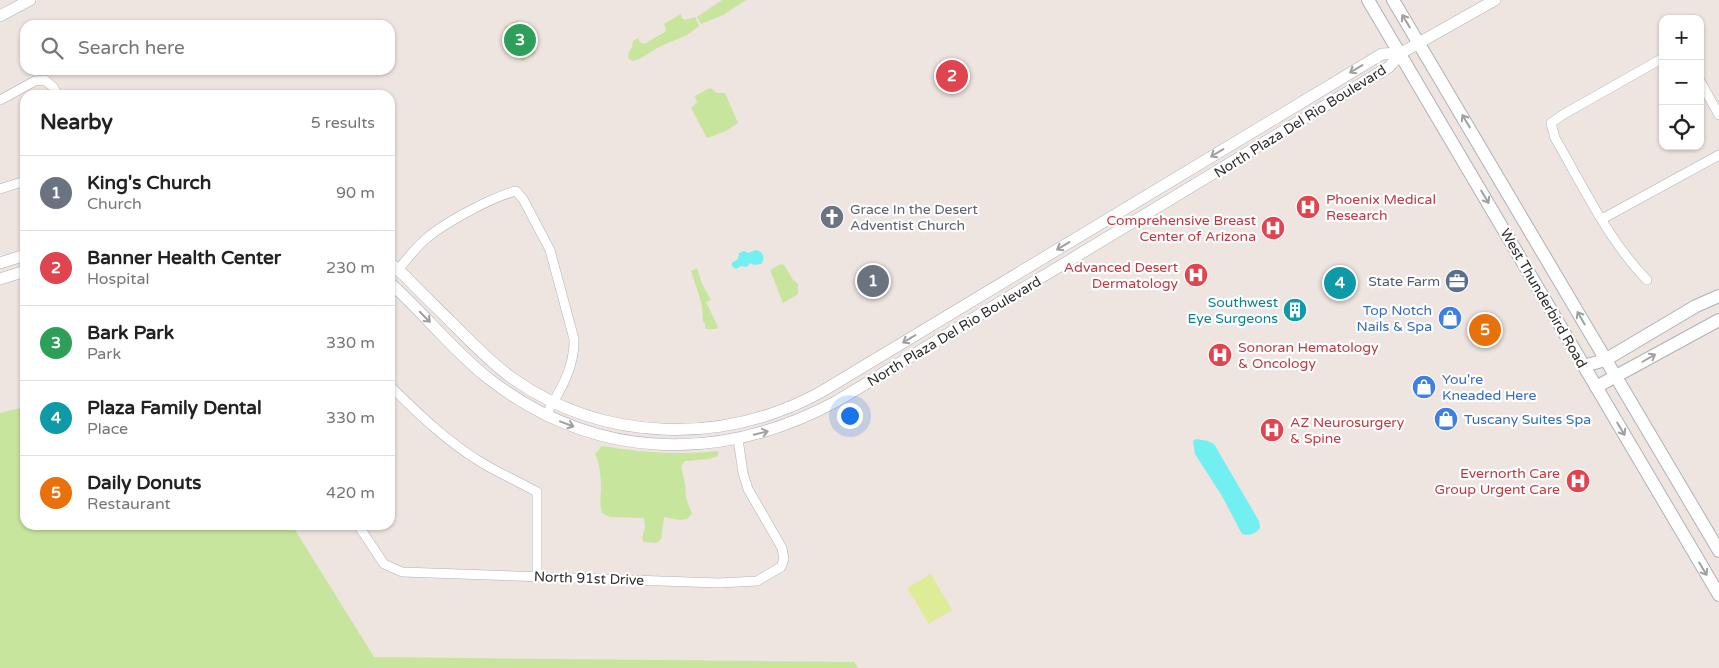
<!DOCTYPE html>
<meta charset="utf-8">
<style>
body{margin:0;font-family:"Varela Round",sans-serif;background:#f2f2f2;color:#222}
.controls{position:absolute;right:15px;top:15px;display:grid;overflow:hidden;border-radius:10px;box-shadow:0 1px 4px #0004}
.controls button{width:45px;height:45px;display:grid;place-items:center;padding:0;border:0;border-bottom:1px solid #e0e0e0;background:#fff;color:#222;font:25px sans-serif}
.you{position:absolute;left:849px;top:415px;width:18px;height:18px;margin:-12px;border:4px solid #fff;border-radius:50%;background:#1a73e8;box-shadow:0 0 0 8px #1a73e833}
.badge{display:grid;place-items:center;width:32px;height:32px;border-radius:50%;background:#3e92fd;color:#fff;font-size:16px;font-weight:700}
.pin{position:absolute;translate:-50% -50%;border:2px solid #fff;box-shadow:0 1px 5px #0006}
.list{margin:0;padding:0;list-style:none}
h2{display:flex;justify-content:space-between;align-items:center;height:65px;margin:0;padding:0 20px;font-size:21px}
h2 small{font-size:16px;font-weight:400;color:#767676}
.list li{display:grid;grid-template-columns:32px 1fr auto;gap:15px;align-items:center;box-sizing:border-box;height:75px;padding:0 20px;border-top:1px solid #e0e0e0}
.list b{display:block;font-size:19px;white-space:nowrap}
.list p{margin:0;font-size:16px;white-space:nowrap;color:#767676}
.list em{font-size:16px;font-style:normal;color:#767676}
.icon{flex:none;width:28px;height:28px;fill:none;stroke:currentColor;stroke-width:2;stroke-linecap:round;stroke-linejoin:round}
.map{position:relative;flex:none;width:1719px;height:668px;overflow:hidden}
.search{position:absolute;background:#fff;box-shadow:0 1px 4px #0004;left:20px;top:20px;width:375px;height:55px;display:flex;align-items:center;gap:12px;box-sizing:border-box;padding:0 18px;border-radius:15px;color:#767676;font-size:19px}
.panel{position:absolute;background:#fff;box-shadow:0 1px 4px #0004;left:20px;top:90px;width:375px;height:440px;border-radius:15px}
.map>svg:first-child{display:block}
.green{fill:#c7e59c}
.pitch{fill:#deec97}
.water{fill:#72eff1}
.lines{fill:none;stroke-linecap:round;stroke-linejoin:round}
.minor-casing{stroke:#adb2b9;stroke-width:10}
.tertiary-casing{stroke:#adb2b9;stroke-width:12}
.secondary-casing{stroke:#adb2b9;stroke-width:14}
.minor{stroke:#fff;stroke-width:9}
.tertiary{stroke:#fff;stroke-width:11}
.secondary{stroke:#fff;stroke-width:12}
.oneway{stroke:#a0a0a0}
.labels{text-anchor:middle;stroke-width:4.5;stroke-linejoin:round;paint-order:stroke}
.street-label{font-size:14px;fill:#2d2d2d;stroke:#fff}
.health-label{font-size:14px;fill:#be3a42;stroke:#fff;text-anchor:start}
.worship-label{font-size:14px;fill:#5b616d;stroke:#fff;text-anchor:start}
.service-label{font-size:14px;fill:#4e5e75;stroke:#fff;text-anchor:end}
.culture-label{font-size:14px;fill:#0d838f;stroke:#fff;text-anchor:end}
.shop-label{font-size:14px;fill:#366cbe;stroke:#fff;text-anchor:start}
</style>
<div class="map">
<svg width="1719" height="668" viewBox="0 0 1719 668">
<rect width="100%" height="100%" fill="#eee4e0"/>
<g class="green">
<polygon points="722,0 746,0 723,15 701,24 697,17"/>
<polygon points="681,14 682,18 685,20 695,17 699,26 687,35 659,47 641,58 633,61 629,59 628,54 632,47 633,41 638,38 640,42 644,44 665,32 666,27 664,24"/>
<polygon points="518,20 536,53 522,61 504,27"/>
<polygon points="710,88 717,93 725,93 738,123 726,131 707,138 691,108 697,102 695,96"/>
<polygon points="781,264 784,265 793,280 798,284 798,294 783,303 770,270"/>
<polygon points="697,268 702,284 711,300 706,302 718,327 715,329 705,329 705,323 703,322 702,305 691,271"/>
<polygon points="25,407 25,525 292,525 374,657 854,662 858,668 0,668 0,413"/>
<path d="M 602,446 C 644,453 676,455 718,451 L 718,456 L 709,459 L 685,461 L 681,466 L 685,484 L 686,498 L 692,514 L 687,519 L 680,520 L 664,517 L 661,539 L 657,543 L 644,542 L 642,540 L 645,526 L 644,518 L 610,517 L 602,513 C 599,503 601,497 601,487 C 601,477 600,464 595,454 Z"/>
</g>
<polygon class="pitch" points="931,574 952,610 929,624 907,588"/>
<g class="water">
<path d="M 756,250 C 763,252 766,257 761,264 L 754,265 L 750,263 L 747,267 L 741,266 L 736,269 L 732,266 L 732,263 L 738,259 L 739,253 L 744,251 L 748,253 Z"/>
<path d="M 1196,439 L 1208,441 L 1214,444 L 1259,521 L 1260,528 C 1255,534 1250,536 1242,534 L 1222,496 L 1195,454 L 1193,441 Z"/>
</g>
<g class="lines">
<g class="minor-casing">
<g id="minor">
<polyline points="1700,81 1719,115"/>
<polyline points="0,100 35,81 45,80 53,87 58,95"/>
<polyline points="0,189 25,181"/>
<polyline points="1602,219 1719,155"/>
<path d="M 398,270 C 407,259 416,247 427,238 C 444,223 494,196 516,191 L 523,199 L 550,250 L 574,339 C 575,367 560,391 546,415"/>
<path d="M 1647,280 C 1608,240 1583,186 1555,138 L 1551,123 L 1564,114 L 1663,58"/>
<path d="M 390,386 C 418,413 445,440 479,461 C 498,473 518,481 537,492 L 537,576"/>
<polyline points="358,525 384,564 402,572 719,583 757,581 781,567 784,559 782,548 748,489 743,473 738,439"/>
</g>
</g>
<g class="tertiary-casing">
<g id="tertiary">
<polyline points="0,16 30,0"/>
<polyline points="0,263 25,255"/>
<path d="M 390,263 L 405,276 C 420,292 436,307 451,322 C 470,341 490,362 512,378 C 604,443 724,445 821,392 L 1382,54 L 1401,53"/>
<polyline points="0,279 25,271"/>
<path d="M 390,283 C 424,313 452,350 488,378 C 594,461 720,464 837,401 L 1389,67 L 1401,53 L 1495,0"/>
</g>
</g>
<g class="secondary-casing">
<g id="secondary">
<polyline points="1368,0 1719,595"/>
<polyline points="1393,0 1719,551"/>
<polyline points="1584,366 1605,360 1696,306 1719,296"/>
<polyline points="1596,387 1719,320"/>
</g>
</g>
<use href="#minor" class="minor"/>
<use href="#tertiary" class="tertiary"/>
<use href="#secondary" class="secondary"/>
</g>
<defs><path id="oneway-shaft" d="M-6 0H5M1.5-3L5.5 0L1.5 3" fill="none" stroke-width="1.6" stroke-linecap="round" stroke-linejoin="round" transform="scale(1.25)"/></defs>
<g class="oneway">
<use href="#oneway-shaft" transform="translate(1406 21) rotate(-121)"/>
<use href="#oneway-shaft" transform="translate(1356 69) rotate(149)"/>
<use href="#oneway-shaft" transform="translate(1466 121) rotate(-121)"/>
<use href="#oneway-shaft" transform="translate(1217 153) rotate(149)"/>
<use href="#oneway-shaft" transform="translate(1485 197) rotate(59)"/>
<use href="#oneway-shaft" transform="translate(1063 246) rotate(149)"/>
<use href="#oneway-shaft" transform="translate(425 317) rotate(45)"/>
<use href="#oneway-shaft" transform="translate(1581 318) rotate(-120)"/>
<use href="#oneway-shaft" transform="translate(909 339) rotate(149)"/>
<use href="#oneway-shaft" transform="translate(1649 358) rotate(-30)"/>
<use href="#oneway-shaft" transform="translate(567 424) rotate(21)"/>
<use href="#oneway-shaft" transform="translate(1621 429) rotate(59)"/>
<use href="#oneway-shaft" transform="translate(761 433) rotate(-14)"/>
<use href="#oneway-shaft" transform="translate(1703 569) rotate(59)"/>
</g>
<defs>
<g id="hospital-disc" transform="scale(1.25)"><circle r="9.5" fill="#e0444e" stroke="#fff"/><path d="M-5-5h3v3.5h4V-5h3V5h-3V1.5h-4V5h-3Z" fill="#fff"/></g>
<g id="church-disc" transform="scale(1.25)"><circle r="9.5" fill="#6b7280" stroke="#fff"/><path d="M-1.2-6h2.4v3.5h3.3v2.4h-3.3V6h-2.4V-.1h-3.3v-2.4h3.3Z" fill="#fff"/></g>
<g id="office-disc" transform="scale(1.25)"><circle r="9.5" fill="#5c6f8a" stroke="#fff"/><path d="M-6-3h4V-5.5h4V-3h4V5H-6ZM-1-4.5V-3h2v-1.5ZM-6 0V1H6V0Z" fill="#fff"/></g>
<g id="building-disc" transform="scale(1.25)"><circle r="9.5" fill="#0f9aa8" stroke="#fff"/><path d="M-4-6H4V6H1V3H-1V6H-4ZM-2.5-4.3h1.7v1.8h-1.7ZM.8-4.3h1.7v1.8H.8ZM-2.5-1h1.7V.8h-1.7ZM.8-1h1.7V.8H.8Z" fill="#fff"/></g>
<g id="shop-disc" transform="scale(1.25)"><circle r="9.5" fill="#3f7fe0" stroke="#fff"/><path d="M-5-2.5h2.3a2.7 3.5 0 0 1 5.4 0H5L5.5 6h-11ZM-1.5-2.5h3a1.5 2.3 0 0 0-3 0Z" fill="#fff"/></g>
</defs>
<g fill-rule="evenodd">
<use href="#hospital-disc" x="1308" y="207"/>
<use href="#church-disc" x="832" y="217"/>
<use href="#hospital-disc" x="1273" y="228"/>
<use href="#hospital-disc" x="1196" y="275"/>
<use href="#office-disc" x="1457" y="281"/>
<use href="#building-disc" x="1295" y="310"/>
<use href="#shop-disc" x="1450" y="318"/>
<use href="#hospital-disc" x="1220" y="355"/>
<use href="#shop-disc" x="1424" y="387"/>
<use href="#shop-disc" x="1446" y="419"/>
<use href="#hospital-disc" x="1272" y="430"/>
<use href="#hospital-disc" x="1578" y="481"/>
</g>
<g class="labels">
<g class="street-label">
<text transform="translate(1300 121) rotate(-32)" y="5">North Plaza Del Rio Boulevard</text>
<text transform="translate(1544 298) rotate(60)" y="5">West Thunderbird Road</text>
<text transform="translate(954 331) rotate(-31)" y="5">North Plaza Del Rio Boulevard</text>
<text transform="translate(589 578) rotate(2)" y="5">North 91st Drive</text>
</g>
<g class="health-label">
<text x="1326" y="204">Phoenix Medical<tspan x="1326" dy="16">Research</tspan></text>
<text x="1256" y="225" text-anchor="end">Comprehensive Breast<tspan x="1256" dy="16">Center of Arizona</tspan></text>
<text x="1178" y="272" text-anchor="end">Advanced Desert<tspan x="1178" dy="16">Dermatology</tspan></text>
<text x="1238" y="352">Sonoran Hematology<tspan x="1238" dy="16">&amp; Oncology</tspan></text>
<text x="1290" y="427">AZ Neurosurgery<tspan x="1290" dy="16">&amp; Spine</tspan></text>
<text x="1560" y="478" text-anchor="end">Evernorth Care<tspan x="1560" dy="16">Group Urgent Care</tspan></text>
</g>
<g class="worship-label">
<text x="850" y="214">Grace In the Desert<tspan x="850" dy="16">Adventist Church</tspan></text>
</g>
<g class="service-label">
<text x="1440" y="286">State Farm</text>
</g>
<g class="culture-label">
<text x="1278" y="307">Southwest<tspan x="1278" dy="16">Eye Surgeons</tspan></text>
</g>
<g class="shop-label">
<text x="1432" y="315" text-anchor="end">Top Notch<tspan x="1432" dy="16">Nails &amp; Spa</tspan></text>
<text x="1442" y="384">You're<tspan x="1442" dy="16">Kneaded Here</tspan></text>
<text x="1464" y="424">Tuscany Suites Spa</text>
</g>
</g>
</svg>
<div class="controls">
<button>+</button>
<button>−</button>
<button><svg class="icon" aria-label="locate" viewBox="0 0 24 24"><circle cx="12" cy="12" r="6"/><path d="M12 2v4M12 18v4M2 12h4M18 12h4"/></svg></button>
</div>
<div class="you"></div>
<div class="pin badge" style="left:873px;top:281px;background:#6b7280">1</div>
<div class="pin badge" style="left:952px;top:76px;background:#e0444e">2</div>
<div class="pin badge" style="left:520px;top:40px;background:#2e9e5b">3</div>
<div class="pin badge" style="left:1340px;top:283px;background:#0f9aa8">4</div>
<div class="pin badge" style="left:1485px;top:330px;background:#e8710a">5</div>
<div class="search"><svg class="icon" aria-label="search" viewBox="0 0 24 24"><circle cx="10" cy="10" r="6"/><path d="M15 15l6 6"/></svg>Search here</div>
<section class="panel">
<h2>Nearby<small>5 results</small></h2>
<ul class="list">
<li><span class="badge" style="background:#6b7280">1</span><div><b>King's Church</b><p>Church</p></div><em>90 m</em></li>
<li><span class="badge" style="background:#e0444e">2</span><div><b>Banner Health Center</b><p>Hospital</p></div><em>230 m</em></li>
<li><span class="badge" style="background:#2e9e5b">3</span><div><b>Bark Park</b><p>Park</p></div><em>330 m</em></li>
<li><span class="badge" style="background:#0f9aa8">4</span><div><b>Plaza Family Dental</b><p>Place</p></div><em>330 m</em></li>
<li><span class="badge" style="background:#e8710a">5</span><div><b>Daily Donuts</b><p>Restaurant</p></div><em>420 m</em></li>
</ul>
</section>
</div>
